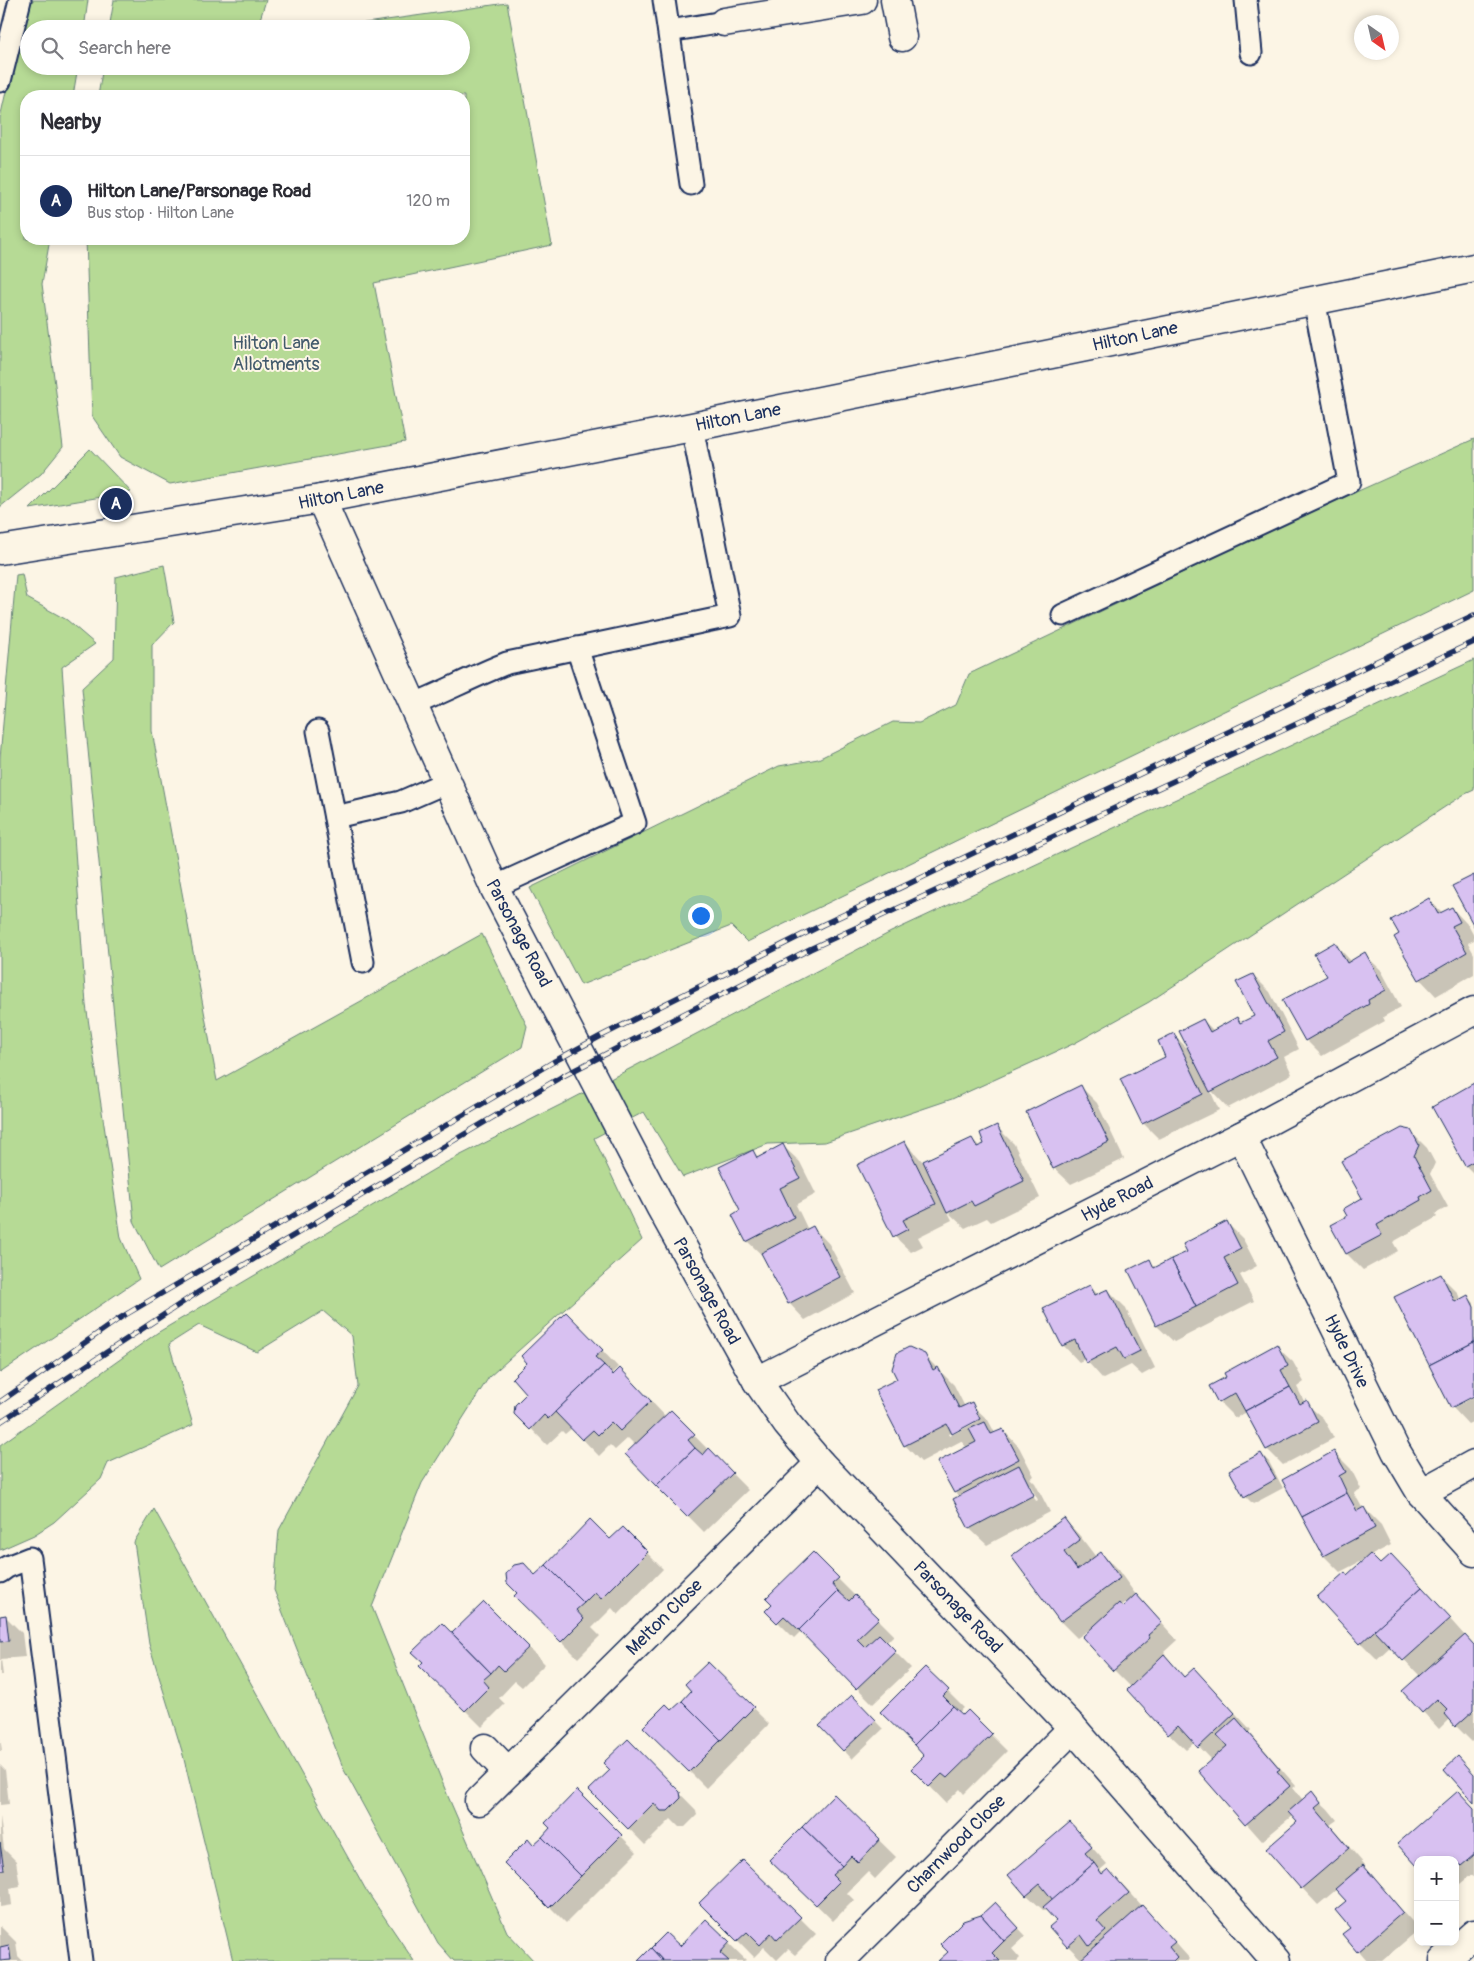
<!DOCTYPE html>
<meta charset="utf-8">
<style>
body{margin:0;font-family:Pangolin,sans-serif;background:#f2f2f3;color:#2b2b33}
.controls{position:absolute;right:15px;bottom:15px;display:grid;overflow:hidden;border-radius:10px;box-shadow:0 2px 8px #0003}
.controls button{width:45px;height:45px;display:grid;place-items:center;padding:0;border:0;border-bottom:1px solid #e1e1e2;background:#fff;color:#2b2b33;font:25px sans-serif}
.compass{position:absolute;left:1354px;top:15px;width:45px;height:45px;border-radius:50%;background:#fff;box-shadow:0 2px 8px #0003;rotate:146deg}
.you{position:absolute;left:700px;top:915px;width:18px;height:18px;margin:-12px;border:4px solid #fff;border-radius:50%;background:#1a73e8;box-shadow:0 0 0 8px #1a73e833}
.badge{display:grid;place-items:center;width:32px;height:32px;border-radius:50%;background:#1b2f5e;color:#fff;font-size:16px;font-weight:700}
.pin{position:absolute;translate:-50% -50%;border:2px solid #fff;box-shadow:0 1px 5px #0006}
.list{margin:0;padding:0;list-style:none}
h2{display:flex;justify-content:space-between;align-items:center;height:65px;margin:0;padding:0 20px;font-size:21px}
h2 small{font-size:16px;font-weight:400;color:#7c7c81}
.list li{display:grid;grid-template-columns:32px 1fr auto;gap:15px;align-items:center;box-sizing:border-box;height:90px;padding:0 20px;border-top:1px solid #e1e1e2}
.list b{display:block;font-size:19px;white-space:nowrap}
.list p{margin:0;font-size:16px;white-space:nowrap;color:#7c7c81}
.list em{font-size:16px;font-style:normal;color:#7c7c81}
.icon{flex:none;width:28px;height:28px;fill:none;stroke:currentColor;stroke-width:2;stroke-linecap:round;stroke-linejoin:round}
.map{position:relative;flex:none;width:1474px;height:1961px;overflow:hidden}
.search{position:absolute;background:#fff;box-shadow:0 2px 8px #0003;left:20px;top:20px;width:450px;height:55px;display:flex;align-items:center;gap:12px;box-sizing:border-box;padding:0 18px;border-radius:28px;color:#7c7c81;font-size:19px}
.panel{position:absolute;background:#fff;box-shadow:0 2px 8px #0003;left:20px;top:90px;width:450px;height:155px;border-radius:20px}
.map>svg:first-child{display:block}
.green{fill:#b6da95;stroke:#68847a}
.shadow{fill:#0003;fill-rule:evenodd}
.building{fill:#d8c1f1;stroke:#1b2f5e}
.lines{fill:none;stroke-linecap:round;stroke-linejoin:round}
.service-casing{stroke:#1b2f5e;stroke-width:25}
.minor-casing{stroke:#1b2f5e;stroke-width:31}
.tertiary-casing{stroke:#1b2f5e;stroke-width:31}
.service{stroke:#fcf5e5;stroke-width:21}
.minor{stroke:#fcf5e5;stroke-width:28}
.tertiary{stroke:#fcf5e5;stroke-width:28}
.rail-casing{stroke:#1b2f5e;stroke-width:5.5}
.rail{stroke:#fcf5e5;stroke-width:4;stroke-dasharray:11;stroke-linecap:butt}
.labels{text-anchor:middle;stroke-width:4;stroke-linejoin:round;paint-order:stroke}
.street-label{font-size:18px;fill:#1b2f5e;stroke:#fcf5e5}
.park-label{font-size:18px;fill:#425a6c;stroke:#fcf5e5}
</style>
<div class="map">
<svg width="1474" height="1961" viewBox="0 0 1474 1961">
<rect width="100%" height="100%" fill="#fcf5e5"/>
<filter id="ink" filterUnits="userSpaceOnUse"><feTurbulence type="fractalNoise" baseFrequency=".02" numOctaves="2"/><feDisplacementMap in="SourceGraphic" scale="10" xChannelSelector="R" yChannelSelector="G"/><feConvolveMatrix kernelMatrix="1 2 1 2 8 2 1 2 1" color-interpolation-filters="sRGB"/></filter>
<g filter="url(#ink)">
<g class="green">
<polygon points="27,0 88,0 84,29 29,29 29,66 78,66 73,96 26,96 26,239 50,239 42,284 63,447 41,474 0,507 0,118"/>
<polygon points="114,0 266,0 257,29 109,29"/>
<polygon points="507,3 552,245 374,283 405,442 170,484 120,457 92,416 86,239 464,239 464,96 98,96 103,66 461,66 461,29 323,29"/>
<polygon points="1474,439 1474,590 747,942 731,926 581,985 530,888 779,766 818,759 893,722 919,723 956,705 969,674 1276,528"/>
<polygon points="90,449 131,492 30,509"/>
<polygon points="164,565 174,622 152,645 152,731 217,1081 482,934 527,1026 522,1047 159,1270 134,1221 82,688 114,658 116,577"/>
<polygon points="22,574 27,598 67,620 95,644 62,667 86,1005 121,1238 139,1279 0,1373 0,758 16,575"/>
<polygon points="1474,660 1474,790 1463,795 1149,1002 1075,1043 952,1099 825,1142 768,1144 683,1177 644,1112 594,1138 642,1240 489,1377 422,1483 372,1607 447,1794 507,1932 534,1961 454,1961 438,1943 344,1770 274,1590 279,1530 358,1386 352,1336 323,1311 257,1352 199,1325 169,1344 193,1425 108,1463 101,1479 54,1522 34,1535 0,1550 0,1445 157,1333 443,1164 572,1099 891,932"/>
<polygon points="154,1509 366,1890 414,1961 233,1961 182,1751 149,1644 134,1542"/>
</g>
<g class="shadow">
<polygon points="1428,899 1443,913 1452,908 1468,925 1474,936 1474,940 1468,943 1474,954 1474,974 1436,996 1420,979"/>
<polygon points="1335,944 1352,962 1364,954 1381,970 1401,1007 1383,1017 1385,1021 1322,1056 1306,1040 1328,976"/>
<polygon points="1253,975 1270,992 1299,1049 1284,1057 1292,1074 1228,1108 1209,1088 1219,1110 1159,1139 1143,1123 1174,1035 1190,1051 1203,1020 1214,1031 1237,1019 1242,1024 1256,1017"/>
<polygon points="1474,1085 1474,1174 1466,1166 1433,1107"/>
<polygon points="1081,1087 1097,1103 1124,1159 1071,1184 1054,1168"/>
<polygon points="997,1127 1014,1144 1040,1198 991,1222 987,1218 965,1228 948,1212 952,1220 918,1237 923,1246 911,1252 894,1236 905,1142 923,1162 972,1139 980,1147 986,1144"/>
<polygon points="1410,1131 1427,1148 1435,1163 1430,1174 1448,1207 1435,1214 1437,1217 1393,1242 1398,1251 1363,1270 1347,1254 1332,1226 1349,1217 1363,1199"/>
<polygon points="783,1146 800,1162 816,1194 796,1205 808,1230 813,1227 829,1244 855,1293 805,1320 789,1303 764,1257 747,1241 742,1211 753,1152 759,1158"/>
<polygon points="1227,1223 1243,1239 1257,1266 1240,1275 1254,1301 1174,1342 1157,1326 1129,1271 1149,1261 1157,1268 1188,1252"/>
<polygon points="1440,1275 1457,1292 1461,1300 1468,1297 1474,1303 1474,1394"/>
<polygon points="1090,1286 1098,1295 1108,1290 1125,1307 1155,1368 1142,1375 1131,1365 1103,1379 1085,1359 1079,1362 1063,1345"/>
<polygon points="583,1330 618,1367 611,1374 614,1377 637,1386 666,1417 671,1412 748,1490 704,1532 627,1454 636,1446 628,1438 615,1450 610,1445 599,1456 572,1428 565,1434 562,1431 547,1445 516,1413"/>
<polygon points="1276,1346 1293,1362 1304,1382 1297,1387 1305,1403 1323,1418 1334,1438 1283,1465 1267,1449 1247,1412 1235,1418 1219,1402"/>
<path d="M 924,1355 L 954,1385 L 965,1407 L 971,1404 L 988,1420 L 995,1433 L 1003,1430 L 1019,1447 L 1034,1476 L 1030,1478 L 1035,1483 L 1050,1512 L 987,1545 L 970,1529 L 955,1499 L 959,1497 L 955,1492 L 967,1448 L 961,1441 L 921,1462 L 905,1445 L 899,1380 ZM 974,1421 L 975,1423 L 950,1436 L 949,1434 ZM 1028,1484 L 1030,1484 L 1038,1500 L 1036,1501 Z"/>
<polygon points="1474,1397 1474,1421 1468,1424 1453,1408"/>
<polygon points="1334,1452 1351,1469 1361,1489 1354,1493 1363,1509 1364,1508 1381,1525 1391,1545 1370,1556 1380,1565 1408,1572 1474,1646 1474,1741 1472,1742 1449,1719 1439,1729 1423,1712 1420,1676 1391,1646 1377,1659 1361,1643 1347,1576 1365,1559 1340,1572 1324,1556 1283,1480"/>
<polygon points="1261,1454 1269,1462 1283,1488 1253,1504 1245,1496 1231,1471"/>
<path d="M 1064,1519 L 1080,1536 L 1096,1557 L 1101,1553 L 1118,1570 L 1136,1595 L 1177,1640 L 1164,1652 L 1166,1655 L 1164,1656 L 1185,1678 L 1210,1686 L 1251,1730 L 1249,1732 L 1296,1786 L 1293,1788 L 1303,1800 L 1311,1793 L 1328,1809 L 1337,1820 L 1330,1825 L 1365,1865 L 1363,1867 L 1418,1928 L 1418,1930 L 1382,1961 L 1367,1961 L 1344,1935 L 1351,1928 L 1348,1901 L 1337,1889 L 1318,1905 L 1302,1888 L 1299,1822 L 1293,1815 L 1262,1841 L 1200,1771 L 1212,1760 L 1195,1742 L 1186,1750 L 1169,1734 L 1131,1687 L 1114,1670 L 1090,1629 L 1077,1638 L 1061,1622 ZM 1127,1601 L 1128,1603 L 1122,1608 L 1120,1606 Z"/>
<polygon points="623,1529 663,1569 618,1615 612,1608 592,1628 600,1636 578,1658 516,1596 535,1577 610,1541"/>
<polygon points="813,1554 894,1635 886,1643 911,1668 873,1704 801,1631 794,1638 778,1622 774,1604"/>
<polygon points="484,1603 545,1664 522,1687 515,1681 499,1698 505,1704 482,1727 421,1666"/>
<polygon points="5,1616 22,1633 25,1657 1,1659 3,1675 0,1675 0,1617"/>
<polygon points="708,1664 769,1724 706,1788 645,1727 672,1712 693,1691"/>
<polygon points="925,1669 964,1708 958,1713 963,1717 968,1712 1007,1751 964,1794 960,1789 946,1803 913,1769 926,1756"/>
<polygon points="852,1697 883,1729 852,1759 821,1726"/>
<polygon points="0,1738 2,1751 0,1751"/>
<polygon points="628,1741 696,1810 697,1815 685,1827 679,1827 671,1819 645,1845 591,1790 611,1770"/>
<polygon points="0,1765 5,1770 9,1804 0,1805"/>
<polygon points="577,1792 637,1852 566,1923 506,1863 533,1847 552,1828"/>
<polygon points="1458,1792 1474,1808 1474,1877 1471,1875 1455,1888 1455,1860 1418,1860 1399,1844"/>
<polygon points="834,1796 896,1857 875,1879 868,1872 847,1893 854,1900 833,1921 771,1860"/>
<polygon points="0,1816 4,1849 16,1861 20,1886 10,1888 12,1905 0,1907"/>
<polygon points="1070,1823 1107,1864 1100,1870 1104,1874 1108,1871 1125,1887 1190,1959 1188,1961 1081,1961 1082,1960 1068,1946 1058,1921 1047,1909 1044,1911 1027,1895"/>
<polygon points="743,1861 816,1934 795,1955 788,1949 777,1960 764,1947 754,1957 701,1903"/>
<polygon points="1003,1912 1026,1936 1012,1949 1020,1958 1017,1961 940,1961"/>
<polygon points="706,1921 746,1960 744,1961 640,1961 680,1948"/>
<polygon points="0,1926 16,1942 18,1956 23,1961 0,1961"/>
</g>
<g class="building">
<polygon points="1474,875 1474,926 1452,886"/>
<polygon points="1429,898 1438,914 1452,907 1460,922 1452,926 1467,952 1419,980 1394,937 1399,934 1391,920"/>
<polygon points="1335,942 1347,963 1365,952 1386,990 1368,1000 1369,1004 1305,1041 1282,1000 1327,976 1314,954"/>
<polygon points="1253,974 1284,1032 1268,1041 1277,1057 1210,1092 1179,1031 1203,1019 1210,1032 1237,1017 1240,1023 1254,1016 1236,982"/>
<polygon points="1174,1033 1203,1094 1142,1124 1120,1079 1165,1057 1158,1041"/>
<polygon points="1474,1083 1474,1161 1465,1166 1432,1107"/>
<polygon points="1081,1085 1109,1142 1053,1169 1026,1112"/>
<polygon points="997,1125 1024,1181 974,1206 971,1201 947,1213 923,1161 972,1138 977,1147 984,1144 980,1133"/>
<polygon points="1402,1128 1411,1130 1419,1145 1414,1156 1432,1190 1420,1197 1421,1200 1377,1225 1382,1235 1346,1254 1330,1225 1347,1216 1343,1209 1362,1198 1341,1161"/>
<polygon points="905,1141 936,1204 903,1220 908,1229 893,1237 857,1165"/>
<polygon points="783,1144 800,1178 780,1188 794,1217 746,1242 732,1215 740,1210 719,1167 753,1150 757,1158"/>
<polygon points="1227,1221 1241,1249 1224,1258 1238,1285 1196,1307 1171,1259 1187,1252 1183,1244"/>
<polygon points="813,1226 840,1277 788,1304 761,1253"/>
<polygon points="1150,1259 1154,1268 1171,1259 1196,1307 1156,1326 1128,1270"/>
<polygon points="1441,1274 1455,1302 1468,1295 1474,1307 1474,1342 1429,1365 1394,1297"/>
<polygon points="1090,1285 1095,1295 1108,1289 1140,1351 1124,1359 1117,1347 1086,1363 1075,1340 1062,1346 1043,1308"/>
<polygon points="566,1312 603,1350 595,1357 604,1365 548,1419 544,1415 530,1430 514,1414 515,1405 526,1394 512,1378 527,1363 521,1356"/>
<polygon points="1474,1342 1474,1396 1451,1408 1429,1365"/>
<polygon points="1277,1344 1288,1366 1281,1370 1290,1387 1245,1411 1235,1393 1218,1403 1209,1386 1226,1377 1224,1373"/>
<polygon points="909,1347 925,1354 933,1370 938,1367 959,1408 972,1402 980,1419 952,1434 947,1424 904,1446 875,1390 897,1379 892,1369 897,1353"/>
<polygon points="604,1365 613,1375 620,1368 651,1401 620,1431 611,1422 598,1435 593,1430 582,1440 555,1412"/>
<polygon points="1290,1387 1300,1404 1307,1400 1318,1422 1266,1450 1245,1411"/>
<polygon points="671,1410 695,1434 688,1440 695,1448 656,1486 625,1454"/>
<polygon points="985,1422 991,1434 1003,1429 1019,1459 954,1493 937,1462 976,1442 969,1429"/>
<polygon points="695,1448 703,1455 709,1448 733,1473 687,1517 656,1486"/>
<polygon points="1334,1451 1346,1472 1339,1476 1347,1493 1302,1517 1282,1480"/>
<polygon points="1261,1453 1276,1479 1244,1497 1229,1470"/>
<polygon points="1019,1465 1034,1495 969,1529 953,1499"/>
<polygon points="1347,1493 1357,1511 1364,1507 1375,1528 1323,1556 1302,1517"/>
<polygon points="1064,1518 1080,1540 1064,1552 1077,1570 1101,1552 1120,1578 1060,1622 1011,1556"/>
<polygon points="590,1519 610,1539 623,1527 648,1552 601,1599 595,1592 584,1603 546,1565"/>
<polygon points="813,1552 839,1578 832,1584 838,1591 799,1630 784,1616 777,1623 765,1611 772,1604 766,1598"/>
<polygon points="1370,1554 1380,1564 1391,1554 1422,1587 1360,1644 1317,1597 1345,1572 1347,1575"/>
<polygon points="524,1563 535,1575 546,1565 584,1603 576,1610 584,1619 561,1642 514,1596 517,1593 507,1583 506,1574 514,1565"/>
<polygon points="1422,1587 1451,1618 1403,1661 1374,1630"/>
<polygon points="838,1591 849,1601 855,1595 879,1618 857,1639 865,1647 879,1634 896,1651 856,1689 799,1630"/>
<polygon points="1136,1594 1162,1623 1148,1635 1150,1638 1113,1671 1082,1637 1119,1603 1122,1607"/>
<polygon points="484,1602 529,1647 504,1671 498,1665 491,1673 452,1633"/>
<polygon points="6,1615 9,1641 0,1642 0,1616"/>
<polygon points="442,1623 491,1673 483,1680 489,1687 465,1711 419,1666 423,1662 412,1652"/>
<polygon points="1465,1635 1474,1645 1474,1710 1455,1727 1444,1714 1448,1710 1437,1699 1422,1713 1402,1691"/>
<polygon points="1164,1654 1184,1677 1194,1668 1235,1713 1198,1748 1178,1726 1168,1735 1127,1690"/>
<polygon points="708,1662 754,1707 721,1740 682,1701 691,1691 685,1684"/>
<polygon points="925,1667 949,1690 943,1696 953,1706 914,1745 880,1712"/>
<polygon points="852,1695 876,1720 843,1751 819,1726"/>
<polygon points="682,1701 721,1740 689,1772 643,1727 666,1704 672,1710"/>
<polygon points="953,1706 963,1715 968,1710 992,1734 947,1778 942,1774 929,1787 911,1769 924,1756 914,1745"/>
<polygon points="1236,1718 1280,1769 1277,1771 1290,1786 1245,1825 1198,1771 1227,1746 1217,1735"/>
<polygon points="628,1739 680,1792 681,1798 668,1811 661,1811 654,1803 628,1829 589,1790 610,1770 603,1763"/>
<polygon points="1458,1756 1474,1774 1474,1803 1444,1769"/>
<polygon points="577,1790 622,1835 581,1876 542,1837 550,1828 545,1823"/>
<polygon points="1312,1791 1321,1803 1315,1808 1349,1848 1301,1889 1266,1849 1297,1822 1288,1812"/>
<polygon points="1458,1791 1474,1808 1474,1855 1461,1866 1454,1859 1418,1860 1418,1867 1397,1844"/>
<polygon points="834,1794 880,1839 858,1863 851,1856 842,1866 802,1827"/>
<polygon points="1070,1822 1092,1847 1085,1853 1094,1863 1053,1900 1040,1884 1026,1896 1008,1875"/>
<polygon points="802,1827 842,1866 832,1875 839,1882 816,1905 769,1860"/>
<polygon points="542,1837 581,1876 549,1908 504,1863 528,1839 533,1845"/>
<polygon points="0,1843 4,1870 0,1871"/>
<polygon points="743,1860 801,1917 777,1940 771,1933 760,1945 747,1932 737,1941 699,1903"/>
<polygon points="1094,1863 1102,1874 1108,1869 1129,1893 1097,1921 1106,1931 1089,1946 1081,1935 1067,1947 1049,1927 1056,1921 1043,1907"/>
<polygon points="1363,1865 1403,1912 1357,1952 1342,1934 1350,1928 1335,1910 1346,1901 1335,1889"/>
<polygon points="995,1902 1019,1928 1004,1941 981,1915"/>
<polygon points="1142,1905 1175,1942 1169,1947 1177,1957 1173,1961 1079,1961"/>
<polygon points="981,1915 1004,1941 992,1953 1000,1961 938,1961 948,1952 940,1944 963,1921"/>
<polygon points="706,1919 730,1942 720,1953 729,1961 663,1961 651,1948 666,1933 680,1946"/>
<polygon points="9,1945 11,1960 0,1961 0,1947"/>
<polygon points="651,1948 663,1961 638,1961"/>
</g>
<g class="lines">
<g class="service-casing">
<g id="service">
<polyline points="664,0 691,184"/>
<polyline points="1246,0 1251,53"/>
<polyline points="669,31 724,22"/>
<polyline points="0,81 20,0"/>
<polyline points="1063,615 1349,482 1314,299"/>
<path d="M 412,705 C 444,692 474,676 507,663 L 730,616 L 692,427"/>
<polyline points="318,731 363,962"/>
<polyline points="335,817 401,802 447,782"/>
<polyline points="494,887 635,823 577,648"/>
<polyline points="0,1572 7,1567 30,1558 81,1961"/>
</g>
</g>
<g class="minor-casing">
<g id="minor">
<polyline points="895,0 902,37"/>
<polyline points="724,22 862,0"/>
<polyline points="321,499 494,887 661,1208 757,1381 787,1424 820,1463 1073,1728 1276,1961"/>
<polyline points="1241,1136 1396,1451 1421,1493 1474,1552"/>
<polyline points="757,1381 1241,1136 1474,1011"/>
<polyline points="1421,1493 1474,1464"/>
<polyline points="485,1748 508,1772"/>
<polyline points="479,1801 820,1463"/>
<polyline points="840,1961 1073,1728"/>
<polyline points="1444,1961 1474,1934"/>
</g>
</g>
<g class="tertiary-casing">
<polyline id="tertiary" points="0,550 321,499 692,427 1474,268"/>
</g>
<use href="#service" class="service"/>
<use href="#minor" class="minor"/>
<use href="#tertiary" class="tertiary"/>
<g class="rail-casing">
<g id="rail">
<polyline points="0,1402 120,1318 553,1062 601,1036 822,925 1474,615"/>
<polyline points="0,1422 200,1291 561,1077 810,949 1474,642"/>
</g>
</g>
<use href="#rail" class="rail"/>
</g>
</g>
<g class="labels">
<g class="street-label">
<text transform="translate(1135 336) rotate(-12)" y="6">Hilton Lane</text>
<text transform="translate(738 417) rotate(-11)" y="6">Hilton Lane</text>
<text transform="translate(341 495) rotate(-11)" y="6">Hilton Lane</text>
<text transform="translate(519 933) rotate(62)" y="6">Parsonage Road</text>
<text transform="translate(1117 1199) rotate(-27)" y="6">Hyde Road</text>
<text transform="translate(707 1291) rotate(61)" y="6">Parsonage Road</text>
<text transform="translate(1347 1351) rotate(64)" y="6">Hyde Drive</text>
<text transform="translate(958 1607) rotate(46)" y="6">Parsonage Road</text>
<text transform="translate(664 1617) rotate(-45)" y="6">Melton Close</text>
<text transform="translate(956 1844) rotate(-45)" y="6">Charnwood Close</text>
</g>
<g class="park-label">
<text x="276" y="349">Hilton Lane<tspan x="276" dy="21">Allotments</tspan></text>
</g>
</g>
</svg>
<div class="controls">
<button>+</button>
<button>−</button>
</div>
<svg class="compass" viewBox="-18 -18 36 36"><path d="M0-13l5 13h-10z" fill="#e53935"/><path d="M0 13l5-13h-10z" fill="#7c7c81"/></svg>
<div class="you"></div>
<div class="pin badge" style="left:116px;top:504px">A</div>
<div class="search"><svg class="icon" aria-label="search" viewBox="0 0 24 24"><circle cx="10" cy="10" r="6"/><path d="M15 15l6 6"/></svg>Search here</div>
<section class="panel">
<h2>Nearby<small></small></h2>
<ul class="list">
<li><span class="badge">A</span><div><b>Hilton Lane/Parsonage Road</b><p>Bus stop · Hilton Lane</p></div><em>120 m</em></li>
</ul>
</section>
</div>
